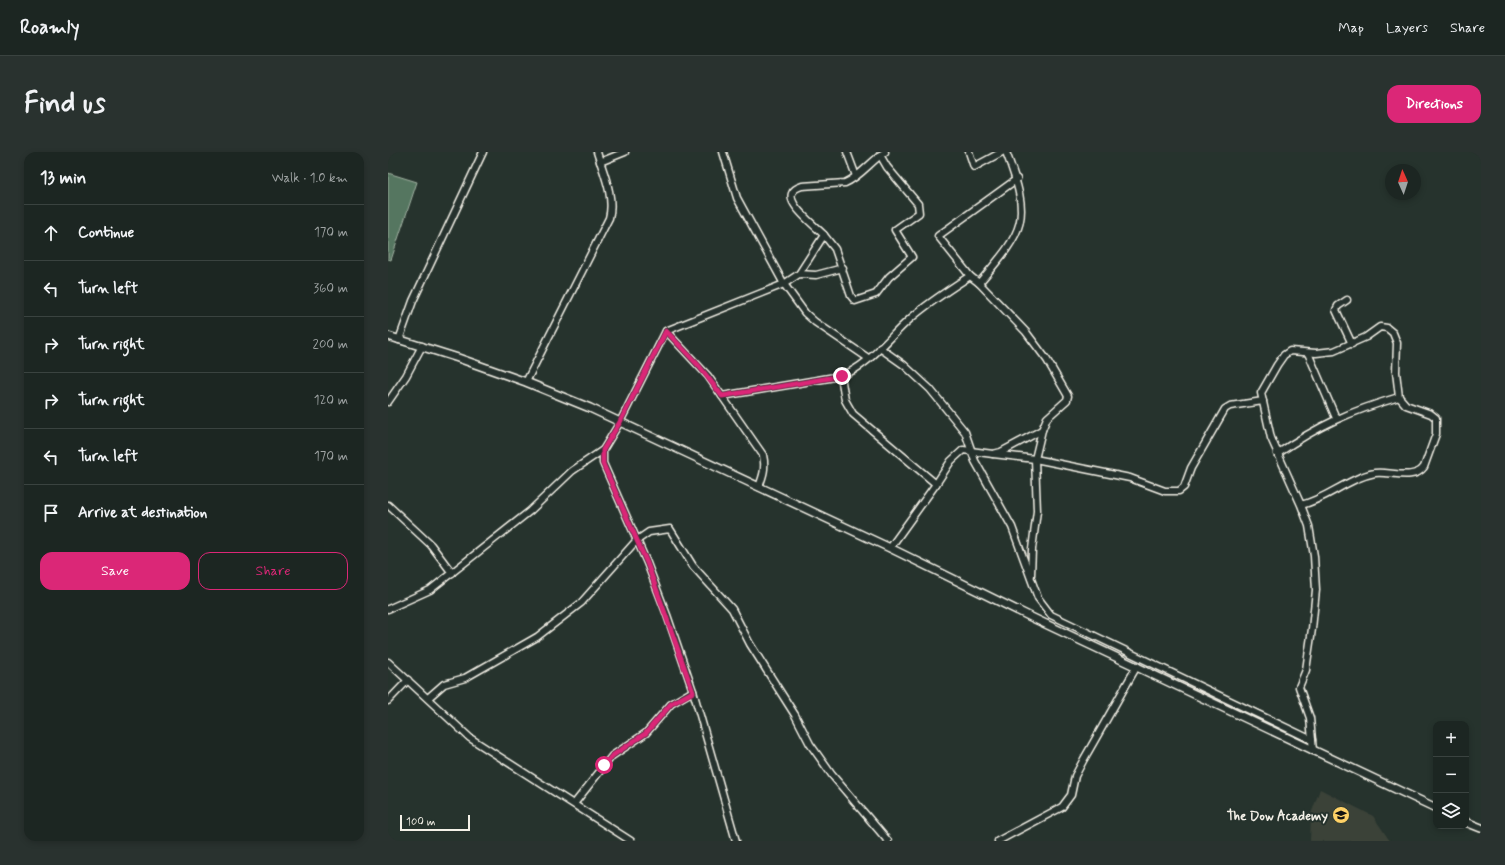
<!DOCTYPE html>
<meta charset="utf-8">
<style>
body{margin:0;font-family:Mynerve,sans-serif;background:#29322f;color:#f1f3f6}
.controls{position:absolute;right:12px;bottom:12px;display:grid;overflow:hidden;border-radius:8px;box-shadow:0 2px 6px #0003}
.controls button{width:36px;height:36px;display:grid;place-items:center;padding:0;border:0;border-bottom:1px solid #3a4340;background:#1c2622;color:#f1f3f6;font:20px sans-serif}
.compass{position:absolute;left:997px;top:12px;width:36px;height:36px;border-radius:50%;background:#1c2622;box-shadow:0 2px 6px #0003;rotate:357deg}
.scale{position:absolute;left:12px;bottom:10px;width:70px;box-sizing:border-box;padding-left:4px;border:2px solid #f4f1e8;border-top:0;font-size:11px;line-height:14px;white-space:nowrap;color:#f4f1e8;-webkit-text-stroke:3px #26332d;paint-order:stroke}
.stop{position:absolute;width:12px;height:12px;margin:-9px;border:3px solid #db2777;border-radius:50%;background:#fff}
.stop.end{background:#db2777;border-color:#fff;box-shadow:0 1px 4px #0008}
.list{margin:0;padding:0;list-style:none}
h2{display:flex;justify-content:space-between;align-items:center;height:52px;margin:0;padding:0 16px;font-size:17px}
h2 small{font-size:13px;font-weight:400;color:#a0a5a5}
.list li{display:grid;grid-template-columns:26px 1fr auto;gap:12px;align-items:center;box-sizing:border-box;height:56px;padding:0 16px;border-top:1px solid #3a4340}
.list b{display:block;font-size:15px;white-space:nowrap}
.list em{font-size:13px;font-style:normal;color:#a0a5a5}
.actions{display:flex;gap:8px;padding:12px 16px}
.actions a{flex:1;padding:9px 0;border:1px solid #db2777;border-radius:12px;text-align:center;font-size:14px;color:#db2777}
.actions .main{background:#db2777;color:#fff}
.icon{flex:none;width:22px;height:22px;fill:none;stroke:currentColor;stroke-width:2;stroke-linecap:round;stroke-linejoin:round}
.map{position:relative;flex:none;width:1093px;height:689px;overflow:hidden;border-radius:12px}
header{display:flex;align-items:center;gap:24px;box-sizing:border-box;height:56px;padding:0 20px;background:#1c2622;border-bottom:1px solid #3a4340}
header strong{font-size:19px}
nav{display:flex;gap:22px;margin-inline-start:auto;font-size:14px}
.intro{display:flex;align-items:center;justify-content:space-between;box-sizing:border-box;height:96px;padding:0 24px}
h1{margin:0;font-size:28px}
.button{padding:10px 18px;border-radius:12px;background:#db2777;color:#fff;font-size:14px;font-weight:700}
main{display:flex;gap:24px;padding:0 24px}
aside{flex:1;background:#1c2622;border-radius:12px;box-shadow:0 2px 6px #0003}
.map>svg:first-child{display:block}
.built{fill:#3a4238}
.green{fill:#547660;stroke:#a4b4a4}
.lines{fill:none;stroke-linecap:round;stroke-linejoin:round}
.minor-casing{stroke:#f4f1e8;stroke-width:9}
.major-casing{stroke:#f4f1e8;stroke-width:10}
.minor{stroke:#26332d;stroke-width:6}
.major{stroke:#26332d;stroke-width:7}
.route{stroke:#db2777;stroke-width:5}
.labels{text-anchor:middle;stroke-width:4;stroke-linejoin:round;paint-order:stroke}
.poi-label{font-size:13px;font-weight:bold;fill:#f4f1e8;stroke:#26332d;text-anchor:end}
</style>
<header>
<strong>Roamly</strong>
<nav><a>Map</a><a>Layers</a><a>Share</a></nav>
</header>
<div class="intro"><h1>Find us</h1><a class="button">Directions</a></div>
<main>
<aside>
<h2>13 min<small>Walk · 1.0 km</small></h2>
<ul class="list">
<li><svg class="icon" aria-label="ahead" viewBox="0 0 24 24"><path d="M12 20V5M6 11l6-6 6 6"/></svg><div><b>Continue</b></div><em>170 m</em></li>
<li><svg class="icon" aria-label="left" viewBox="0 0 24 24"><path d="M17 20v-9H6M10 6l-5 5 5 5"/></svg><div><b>Turn left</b></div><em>360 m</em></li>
<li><svg class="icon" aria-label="right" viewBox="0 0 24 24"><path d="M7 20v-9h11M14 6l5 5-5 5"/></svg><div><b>Turn right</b></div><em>200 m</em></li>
<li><svg class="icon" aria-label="right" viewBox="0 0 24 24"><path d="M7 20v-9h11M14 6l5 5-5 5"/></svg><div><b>Turn right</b></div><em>120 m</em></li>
<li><svg class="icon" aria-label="left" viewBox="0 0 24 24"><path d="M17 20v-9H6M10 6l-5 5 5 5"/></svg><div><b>Turn left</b></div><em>170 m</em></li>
<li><svg class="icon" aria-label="arrive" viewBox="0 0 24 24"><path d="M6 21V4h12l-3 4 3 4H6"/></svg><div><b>Arrive at destination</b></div></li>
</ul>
<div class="actions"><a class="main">Save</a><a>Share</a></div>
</aside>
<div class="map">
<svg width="1093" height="689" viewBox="0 0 1093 689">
<rect width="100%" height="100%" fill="#26332d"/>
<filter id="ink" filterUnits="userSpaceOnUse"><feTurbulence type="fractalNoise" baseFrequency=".025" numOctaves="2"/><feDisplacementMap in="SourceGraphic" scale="8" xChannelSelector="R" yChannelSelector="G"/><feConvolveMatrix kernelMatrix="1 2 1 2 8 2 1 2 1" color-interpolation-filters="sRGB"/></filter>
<g filter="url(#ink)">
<polygon class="built" points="932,637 985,664 1002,689 922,689 923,662"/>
<polygon class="green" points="0,21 29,30 3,108 0,107"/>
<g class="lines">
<g class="minor-casing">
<g id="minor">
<path d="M 335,0 L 349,46 L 396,132 L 411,122 L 436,83 C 427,73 384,43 414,34 L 457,31 C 472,25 483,9 497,0"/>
<polyline points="459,0 468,24"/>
<polyline points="581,0 586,15 614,0"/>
<polyline points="212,10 237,0"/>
<polyline points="436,83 447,97 463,144 467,149 488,142 501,125 524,105 507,78 531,61 530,52 499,15 492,3"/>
<polyline points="411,122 428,123 455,116"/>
<polyline points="582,124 550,84 629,27"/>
<polyline points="591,131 638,180 659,208 680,244 679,248 659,266 654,278 647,307 649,359 644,397 643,423"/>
<polyline points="959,148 950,154 948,158 964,192"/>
<path d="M 278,179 L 320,224 L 375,303 C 378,316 375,324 371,335"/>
<polyline points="11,188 25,149 95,0"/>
<polyline points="492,196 516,213 542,237 577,280 587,309 624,375 650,446 663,463 924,588"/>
<polyline points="920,201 948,266"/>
<path d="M 138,230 L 221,66 C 227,45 215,20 209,0"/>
<polyline points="334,244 453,224"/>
<polyline points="0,250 18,224 34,194"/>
<polyline points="605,302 647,307 742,326 777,339 791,339 796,335 803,316 837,257 842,254 875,249"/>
<path d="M 889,302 C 931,273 963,259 1011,245"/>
<polyline points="548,332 563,309 575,298 605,302 613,300 654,278"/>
<polyline points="0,353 43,393 64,421"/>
<path d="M 913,353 C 939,347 960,326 987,321 C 1002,319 1026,329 1036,315 L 1048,282 L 1048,266 L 1043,262 L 1018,253 L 1011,245 L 1008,220 L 1009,191 L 1005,181 L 999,176 L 992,175 L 978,185 L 946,199 L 928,201 L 902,199 L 896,203 L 889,213 L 873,241 L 883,286 L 913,353 L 921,374 L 926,404 L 928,438 L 924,477 L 918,518 L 911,535 L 922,566 L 925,599"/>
<path d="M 502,396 L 548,332 L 465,262 L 457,248 L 453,224 C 481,214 500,186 522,167 C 540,151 562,137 582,124 L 591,131 C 637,77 644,69 618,0"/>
<polyline points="0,457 42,438 142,359 184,319 215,298"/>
<polyline points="0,510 82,586 243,689"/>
<polyline points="40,546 56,532 77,526 149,485 193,451 248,389 261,380 282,377 305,414 344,457 362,492 407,563 422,592 444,623 500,689"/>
<polyline points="0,549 20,528"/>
<polyline points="186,652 224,604 258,581 283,552 305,539"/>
<polyline points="348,689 305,539 279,463 259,411 215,311 215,298 232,270 278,179 396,132 417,161 427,170 480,206"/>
<polyline points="610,689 674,655 683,643 687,624 696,607 749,514"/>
</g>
</g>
<g class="major-casing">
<g id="major">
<polyline points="0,184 70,206 138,230 202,256 502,396 645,466 1048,656"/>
<polyline points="1078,670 1093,676"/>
</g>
</g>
<use href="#minor" class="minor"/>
<use href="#major" class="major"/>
</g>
</g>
<g class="lines" filter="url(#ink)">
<polyline class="route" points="216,613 224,604 258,581 283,552 305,540 259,411 215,312 215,298 232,270 278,179 311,214 334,244 454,224"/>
</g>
<defs>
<g id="school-disc" transform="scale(0.9)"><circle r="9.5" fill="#ffd166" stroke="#26332d"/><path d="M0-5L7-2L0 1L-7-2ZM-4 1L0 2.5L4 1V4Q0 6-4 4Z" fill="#111"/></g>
</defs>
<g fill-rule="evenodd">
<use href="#school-disc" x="953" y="663"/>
</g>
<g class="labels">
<g class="poi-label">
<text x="940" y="668">The Dow Academy</text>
</g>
</g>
</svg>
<div class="controls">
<button>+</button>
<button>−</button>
<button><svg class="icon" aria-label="layers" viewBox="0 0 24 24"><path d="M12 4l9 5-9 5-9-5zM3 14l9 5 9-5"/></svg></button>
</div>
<svg class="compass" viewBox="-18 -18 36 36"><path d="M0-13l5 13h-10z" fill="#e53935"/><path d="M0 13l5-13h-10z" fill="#a0a5a5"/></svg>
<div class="scale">100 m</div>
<div class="stop" style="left:216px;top:613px"></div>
<div class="stop end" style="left:454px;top:224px"></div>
</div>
</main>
